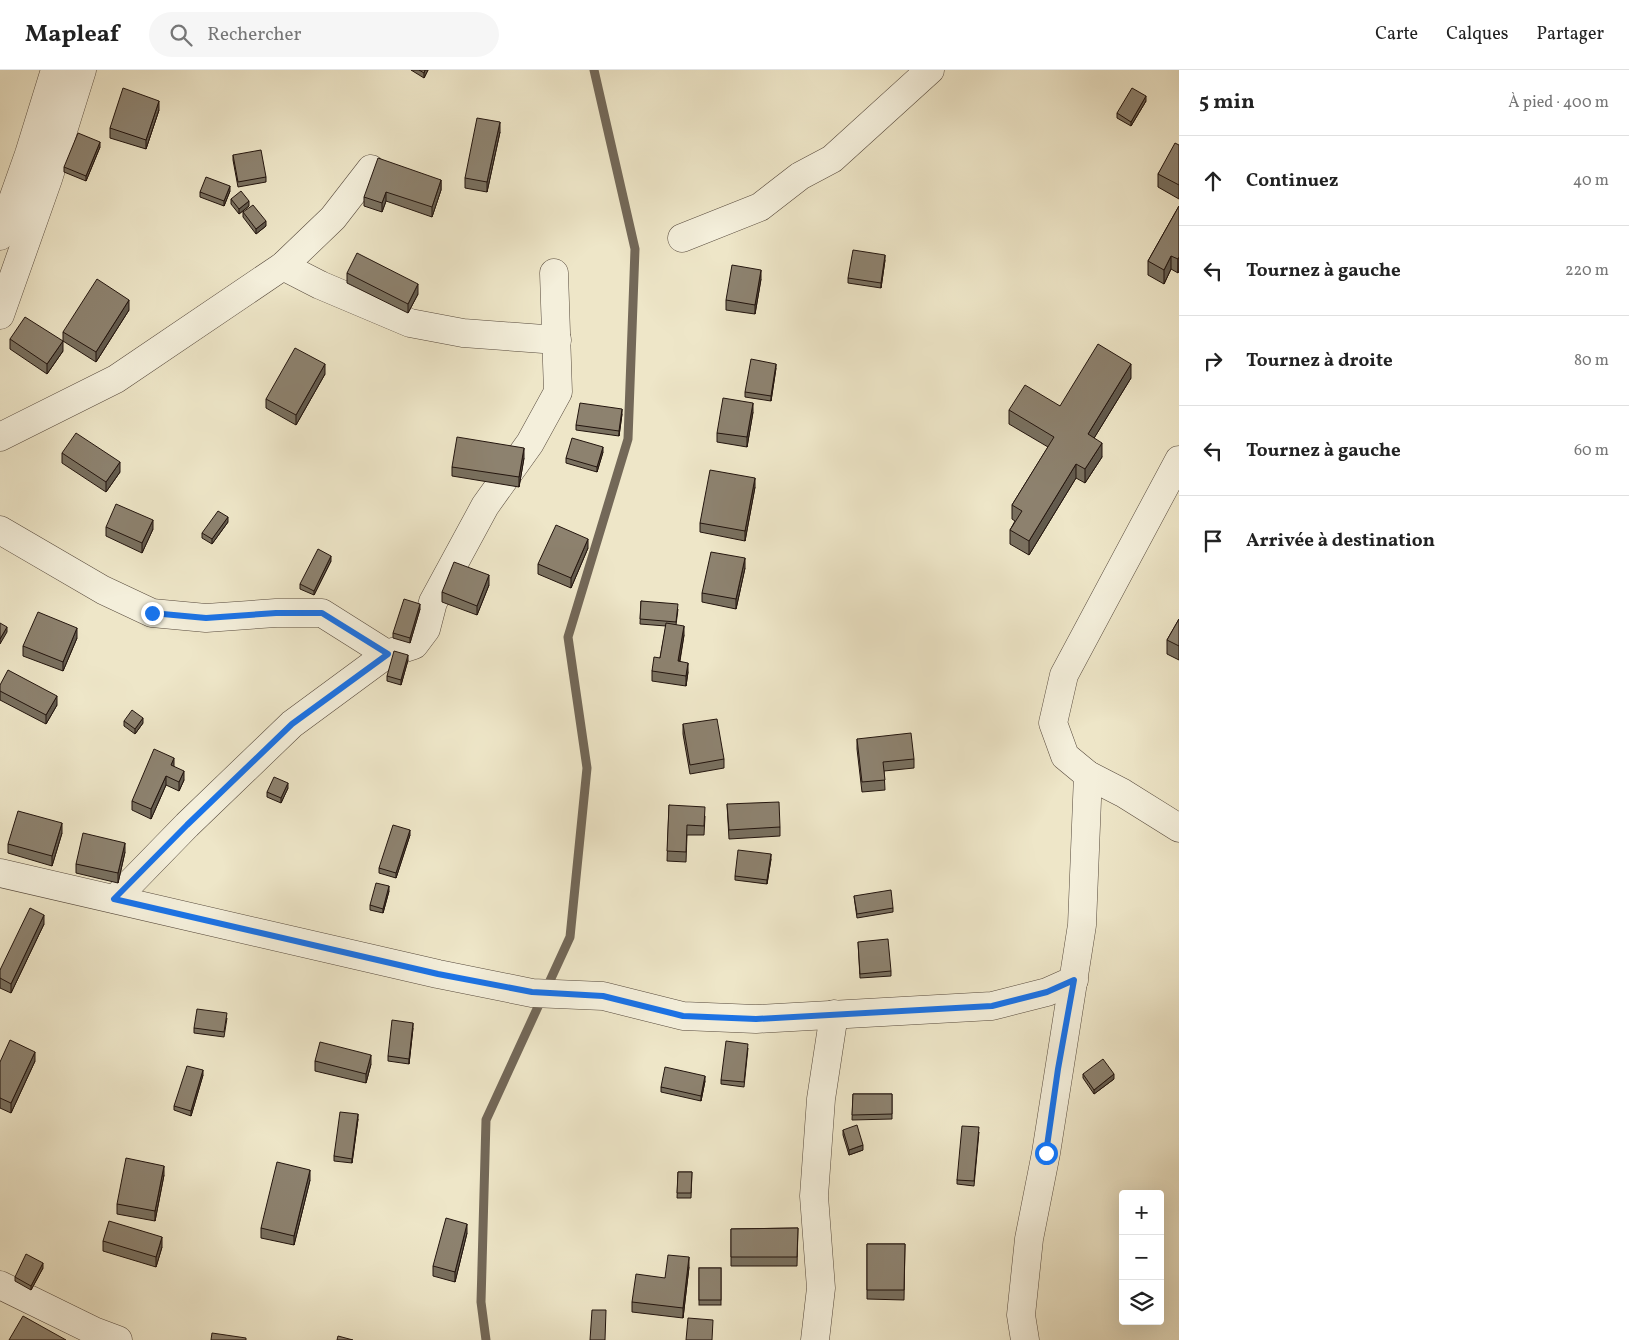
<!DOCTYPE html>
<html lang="fr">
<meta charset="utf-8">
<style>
body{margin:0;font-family:Vollkorn,serif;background:#f6f6f6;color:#222}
.controls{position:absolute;right:15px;bottom:15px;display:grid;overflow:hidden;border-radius:5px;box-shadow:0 5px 20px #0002}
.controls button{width:45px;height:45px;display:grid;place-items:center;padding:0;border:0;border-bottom:1px solid #e0e0e0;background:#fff;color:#222;font:25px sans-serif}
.stop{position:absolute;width:15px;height:15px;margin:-11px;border:4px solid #1a73e8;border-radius:50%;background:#fff}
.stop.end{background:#1a73e8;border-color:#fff;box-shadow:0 1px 5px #0008}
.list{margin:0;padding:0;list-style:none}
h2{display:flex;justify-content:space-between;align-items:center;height:65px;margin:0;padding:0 20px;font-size:21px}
h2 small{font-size:16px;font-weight:400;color:#767676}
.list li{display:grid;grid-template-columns:32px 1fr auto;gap:15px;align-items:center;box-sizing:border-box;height:90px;padding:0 20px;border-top:1px solid #e0e0e0}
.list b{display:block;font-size:19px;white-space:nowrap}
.list em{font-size:16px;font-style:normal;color:#767676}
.icon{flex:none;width:28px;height:28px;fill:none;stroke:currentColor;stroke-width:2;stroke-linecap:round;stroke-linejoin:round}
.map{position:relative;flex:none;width:1179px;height:1270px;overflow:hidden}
header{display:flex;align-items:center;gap:30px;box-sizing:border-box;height:70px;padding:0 25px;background:#fff;border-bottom:1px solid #e0e0e0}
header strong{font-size:24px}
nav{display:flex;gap:28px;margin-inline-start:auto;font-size:18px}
.search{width:350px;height:45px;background:#f6f6f6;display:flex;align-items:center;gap:12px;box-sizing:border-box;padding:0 18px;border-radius:28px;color:#767676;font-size:19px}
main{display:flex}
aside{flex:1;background:#fff}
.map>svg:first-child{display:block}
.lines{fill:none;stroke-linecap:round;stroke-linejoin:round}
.stream{stroke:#736858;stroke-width:9}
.minor-casing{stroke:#56493c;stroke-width:29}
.tertiary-casing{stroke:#56493c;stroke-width:29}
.minor{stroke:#f4efdb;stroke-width:28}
.tertiary{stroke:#f4efdb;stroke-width:28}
.wall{fill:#79705f;stroke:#23150e}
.shaded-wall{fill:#635b4e;stroke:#23150e}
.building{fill:#8d826f;stroke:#23150e}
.route{stroke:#1a73e8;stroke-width:6}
</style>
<header>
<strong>Mapleaf</strong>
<div class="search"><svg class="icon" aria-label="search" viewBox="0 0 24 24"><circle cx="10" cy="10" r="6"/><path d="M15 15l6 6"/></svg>Rechercher</div>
<nav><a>Carte</a><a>Calques</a><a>Partager</a></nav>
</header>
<main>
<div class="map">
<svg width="1179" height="1270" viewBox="0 0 1179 1270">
<rect width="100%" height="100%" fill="#eee6c8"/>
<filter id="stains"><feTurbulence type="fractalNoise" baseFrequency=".004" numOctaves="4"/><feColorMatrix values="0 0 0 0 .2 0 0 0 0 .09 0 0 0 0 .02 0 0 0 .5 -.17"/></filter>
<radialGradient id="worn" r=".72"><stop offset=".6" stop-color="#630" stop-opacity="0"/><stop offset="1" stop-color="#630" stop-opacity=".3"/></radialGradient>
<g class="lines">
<polyline class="stream" points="486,1270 481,1232 486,1050 570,867 587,698 568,567 628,369 635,179 594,0"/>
<g class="minor-casing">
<g id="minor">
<polyline points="682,168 760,137 800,106 832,89 930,0"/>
<polyline points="283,196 320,215 410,253 463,263 557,270"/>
<polyline points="0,367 116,309 283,196 333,148 371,99"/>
<polyline points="1179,390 1064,605 1053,653 1065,686 1088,705 1123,723 1179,758"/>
<polyline points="0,460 103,520 152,543 206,548 276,543 322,543 387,584"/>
<polyline points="0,803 438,904 532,923 603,926 683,946 756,949 992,936 1047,922 1074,910"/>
<polyline points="115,829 187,755 292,654 387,584 414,575 426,559 433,532 485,436 530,373 558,322 554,203"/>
<polyline points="0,1215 94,1261 118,1270"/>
<polyline points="815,1270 821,1218 814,1126 821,1029 834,944"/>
<polyline points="1025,1270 1021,1245 1029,1169 1046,1083 1082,855 1088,705"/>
</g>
</g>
<g class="tertiary-casing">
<g id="tertiary">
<polyline points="0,166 29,84 55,0"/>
<polyline points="0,245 48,109 82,0"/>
</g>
</g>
<use href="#minor" class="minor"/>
<use href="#tertiary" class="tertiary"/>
</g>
<g class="wall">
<polygon points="411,0 428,0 424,8"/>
<polygon points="1146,31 1131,56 1117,48 1117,43"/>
<polygon points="159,40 146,79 110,68 110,58"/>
<polygon points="500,62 487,122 465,118 465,108"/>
<polygon points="1179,75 1179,129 1158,117 1158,104"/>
<polygon points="100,77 86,111 64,102 64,97"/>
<polygon points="233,85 266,107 266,112 238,117 233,90"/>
<polygon points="441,110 441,120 432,147 386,131 382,142 364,136 364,127"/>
<polygon points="230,121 224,136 200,127 200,122"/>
<polygon points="231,129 249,136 239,144 231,134"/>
<polygon points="1179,136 1178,203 1171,199 1164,214 1148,205 1148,191"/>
<polygon points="243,142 266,156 256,164 243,147"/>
<polygon points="885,190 881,218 848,213 848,208"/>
<polygon points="347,203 418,224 408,243 347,213"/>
<polygon points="761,209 755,244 726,240 726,230"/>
<polygon points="129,240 96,292 63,271 63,262"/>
<polygon points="10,269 63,281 47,304 10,279"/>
<polygon points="776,298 771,331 745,327 745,322"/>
<polygon points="325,304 296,355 266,338 266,329"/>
<polygon points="1131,308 1094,368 1102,387 1085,413 1076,408 1029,485 1010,474 1010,460 1015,451 1012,449 1012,435 1048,377 1009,354 1009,340 1060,336"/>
<polygon points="753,342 747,377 717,372 717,363"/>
<polygon points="622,344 619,366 576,360 576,355"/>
<polygon points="603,382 597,402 566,393 566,388"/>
<polygon points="62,383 120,402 106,422 62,393"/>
<polygon points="524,388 519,417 452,406 452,397"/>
<polygon points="755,417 745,471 700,462 700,453"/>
<polygon points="228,452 212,474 202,468 202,463"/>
<polygon points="106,457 153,459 142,483 106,466"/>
<polygon points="588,478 571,518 538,504 538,494"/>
<polygon points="331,491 314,525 300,519 300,514"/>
<polygon points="745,498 736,539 702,532 702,523"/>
<polygon points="489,515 477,545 442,532 442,522"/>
<polygon points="641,531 678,539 676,555 684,565 680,591 688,602 686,616 652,611 652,601 660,588 666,556 640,554"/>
<polygon points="420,539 410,573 393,568 393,563"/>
<polygon points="1179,549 1179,590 1167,584 1167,570"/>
<polygon points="77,568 63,601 23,586 23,576"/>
<polygon points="408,590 401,615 387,611 387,606"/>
<polygon points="0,615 57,635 46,654 0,630"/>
<polygon points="124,651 143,653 135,664 124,656"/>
<polygon points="683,654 724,689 724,698 690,704 683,664"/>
<polygon points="857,669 914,689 914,698 884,701 885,720 862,722 857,679"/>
<polygon points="174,696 184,710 179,721 166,715 151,749 132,740 132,731"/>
<polygon points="288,718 281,733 267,727 267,722"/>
<polygon points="727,734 780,757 780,766 729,769"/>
<polygon points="669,735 705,746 704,765 687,765 686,792 667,791"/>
<polygon points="62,763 52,796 8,783 8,774"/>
<polygon points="410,765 396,808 379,803 379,798"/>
<polygon points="125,782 118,813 76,803 76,794"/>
<polygon points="771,789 767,814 735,810 735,806"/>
<polygon points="389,821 383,843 370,840 370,835"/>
<polygon points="854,826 893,838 893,842 857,848"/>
<polygon points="44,854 11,923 0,918 0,900"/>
<polygon points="858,872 891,901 891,906 860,908"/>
<polygon points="227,948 224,967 194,963 194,958"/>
<polygon points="413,958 409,994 388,991 388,986"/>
<polygon points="748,978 744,1017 721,1014 721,1010"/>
<polygon points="35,991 11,1043 0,1038 0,992"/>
<polygon points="315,991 371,994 366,1013 315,1001"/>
<polygon points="1083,1004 1114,1009 1094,1024 1083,1008"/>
<polygon points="203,1005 191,1046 174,1040 174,1036"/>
<polygon points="705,1011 701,1031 661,1022 661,1017"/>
<polygon points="853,1024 892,1024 892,1049 852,1050"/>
<polygon points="358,1049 352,1093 334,1091 334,1086"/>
<polygon points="843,1060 863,1080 849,1085 843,1065"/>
<polygon points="979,1062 974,1116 957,1114 957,1110"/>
<polygon points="678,1102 692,1102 691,1128 677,1128"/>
<polygon points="164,1105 155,1151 117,1144 117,1134"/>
<polygon points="310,1110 294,1175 261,1168 261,1158"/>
<polygon points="798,1158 797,1196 731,1196 731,1159"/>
<polygon points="467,1163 455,1212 433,1206 433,1196"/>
<polygon points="103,1171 162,1177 156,1197 103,1181"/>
<polygon points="867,1174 905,1174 904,1230 867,1229"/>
<polygon points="689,1197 683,1248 632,1242 632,1232 665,1208"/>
<polygon points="43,1198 31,1220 15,1211 15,1207"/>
<rect x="699" y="1198" width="22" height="37"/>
</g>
<g class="shaded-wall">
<polygon points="425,0 428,0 424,8 424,3"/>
<polygon points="1146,26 1146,31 1131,56 1131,52"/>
<polygon points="159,31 159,40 146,79 146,70"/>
<polygon points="500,52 500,62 487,122 487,112"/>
<polygon points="100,72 100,77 86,111 86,106"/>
<polygon points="441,110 441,120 432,147 432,137"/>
<polygon points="230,116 230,121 224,136 224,131"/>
<polygon points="386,122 386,131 382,142 382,133"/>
<polygon points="249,131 249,136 239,144 239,139"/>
<polygon points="266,151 266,156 256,164 256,159"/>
<polygon points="885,185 885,190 881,218 881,213"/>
<polygon points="1171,186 1171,199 1164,214 1164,200"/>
<polygon points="1179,187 1179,201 1178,203 1178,189"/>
<polygon points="761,200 761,209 755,244 755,235"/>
<polygon points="418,214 418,224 408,243 408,234"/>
<polygon points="129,230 129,240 96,292 96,282"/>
<polygon points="63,271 63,281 47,304 47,294"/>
<polygon points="325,294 325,304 296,355 296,345"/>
<polygon points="776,294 776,298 771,331 771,326"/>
<polygon points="1131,294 1131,308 1088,378 1088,364"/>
<polygon points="753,333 753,342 747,377 747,367"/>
<polygon points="622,339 622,344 619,366 619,361"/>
<polygon points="1102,373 1102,387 1085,413 1085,399"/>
<polygon points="603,377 603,382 597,402 597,397"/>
<polygon points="524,378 524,388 519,417 519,407"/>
<polygon points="120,392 120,402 106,422 106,412"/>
<polygon points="1076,394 1076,408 1029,485 1029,471"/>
<polygon points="755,408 755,417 745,471 745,461"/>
<polygon points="228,447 228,452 212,474 212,469"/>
<polygon points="153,450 153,459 142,483 142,473"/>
<polygon points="588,469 588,478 571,518 571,508"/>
<polygon points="331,486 331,491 314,525 314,521"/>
<polygon points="745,488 745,498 736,539 736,529"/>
<polygon points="489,505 489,515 477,545 477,536"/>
<polygon points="420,534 420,539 410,573 410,568"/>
<polygon points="684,556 684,565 678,600 678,591"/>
<polygon points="7,557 7,562 0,574 0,569"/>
<polygon points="77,558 77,568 63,601 63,592"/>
<polygon points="408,585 408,590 401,615 401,610"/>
<polygon points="688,593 688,602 686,616 686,606"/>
<polygon points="57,626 57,635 46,654 46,645"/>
<polygon points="143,648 143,653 135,664 135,659"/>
<polygon points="174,688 174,697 171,695"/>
<polygon points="184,701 184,710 179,721 179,712"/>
<polygon points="166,706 166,715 151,749 151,739"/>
<polygon points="288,713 288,718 281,733 281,728"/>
<polygon points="62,753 62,763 52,796 52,786"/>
<polygon points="410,760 410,765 396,808 396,803"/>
<polygon points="125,773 125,782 118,813 118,803"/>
<polygon points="771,784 771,789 767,814 767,810"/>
<polygon points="389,816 389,821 383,843 383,839"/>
<polygon points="44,845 44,854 11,923 11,914"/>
<polygon points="413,953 413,958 409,994 409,989"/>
<polygon points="35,982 35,991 11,1043 11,1033"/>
<polygon points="371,985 371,994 366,1013 366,1004"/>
<polygon points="203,1000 203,1005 191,1046 191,1041"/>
<polygon points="1114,1004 1114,1009 1094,1024 1094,1020"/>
<polygon points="705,1006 705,1011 701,1031 701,1026"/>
<polygon points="358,1044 358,1049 352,1093 352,1089"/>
<polygon points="863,1075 863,1080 849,1085 849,1080"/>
<polygon points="164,1096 164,1105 155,1151 155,1141"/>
<polygon points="310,1100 310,1110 294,1175 294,1166"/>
<polygon points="467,1154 467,1163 455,1212 455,1202"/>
<polygon points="162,1167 162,1177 156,1197 156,1187"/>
<polygon points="689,1187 689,1197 683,1248 683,1238"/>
<polygon points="43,1193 43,1198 31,1220 31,1216"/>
</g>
<g class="building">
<polygon points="419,0 425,0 424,3"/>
<polygon points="123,18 159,31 146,70 110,58"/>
<polygon points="1132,18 1146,26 1131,52 1117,43"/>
<polygon points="477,48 500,52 487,112 465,108"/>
<polygon points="78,63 100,72 86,106 64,97"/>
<polygon points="1175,73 1179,75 1179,115 1158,104"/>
<polygon points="261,80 266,107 238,112 233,85"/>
<polygon points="378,88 441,110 432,137 386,122 382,133 364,127"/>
<polygon points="206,107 230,116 224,131 200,122"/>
<polygon points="241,121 249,131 239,139 231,129"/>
<polygon points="253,135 266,151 256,159 243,142"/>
<polygon points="1179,136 1179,187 1178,189 1171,186 1164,200 1148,191"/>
<polygon points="853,180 885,185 881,213 848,208"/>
<polygon points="357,183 418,214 408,234 347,203"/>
<polygon points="732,195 761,200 755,235 726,230"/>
<polygon points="97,209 129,230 96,282 63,262"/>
<polygon points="25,247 63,271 47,294 10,269"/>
<polygon points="1098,274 1131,294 1088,364 1102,373 1085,399 1076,394 1029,471 1010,460 1022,441 1012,435 1054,367 1009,340 1025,315 1060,336"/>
<polygon points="295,278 325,294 296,345 266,329"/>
<polygon points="751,289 776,294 771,326 745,322"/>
<polygon points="723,328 753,333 747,367 717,363"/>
<polygon points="580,333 622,339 619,361 576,355"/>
<polygon points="76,363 120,392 106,412 62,383"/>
<polygon points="457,367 524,378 519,407 452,397"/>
<polygon points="572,368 603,377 597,397 566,388"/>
<polygon points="710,400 755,408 745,461 700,453"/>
<polygon points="116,434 153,450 142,473 106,457"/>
<polygon points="218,441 228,447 212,469 202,463"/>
<polygon points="556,455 588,469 571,508 538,494"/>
<polygon points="318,479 331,486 314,521 300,514"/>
<polygon points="711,482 745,488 736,529 702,523"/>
<polygon points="454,492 489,505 477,536 442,522"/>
<polygon points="404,529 420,534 410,568 393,563"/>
<polygon points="641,531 678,534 676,552 640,549"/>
<polygon points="38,542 77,558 63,592 23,576"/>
<polygon points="1179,549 1179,576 1167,570"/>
<polygon points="0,553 7,557 0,569"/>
<polygon points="666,553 684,556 678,591 688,593 686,606 652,601 654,587 660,588"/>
<polygon points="394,581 408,585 401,610 387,606"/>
<polygon points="8,600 57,626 46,645 0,621 0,615"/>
<polygon points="132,640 143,648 135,659 124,651"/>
<polygon points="717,649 724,689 690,695 683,654"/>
<polygon points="911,663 914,689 883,692 885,710 862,712 857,669"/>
<polygon points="154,679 174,688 171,695 184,701 179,712 166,706 151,739 132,731"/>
<polygon points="274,707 288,713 281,728 267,722"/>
<polygon points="779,732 780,757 729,760 727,734"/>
<polygon points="669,735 705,737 704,756 687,755 686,782 667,781"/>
<polygon points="18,741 62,753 52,786 8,774"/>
<polygon points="393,755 410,760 396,803 379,798"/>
<polygon points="83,763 125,773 118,803 76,794"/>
<polygon points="738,780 771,784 767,810 735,806"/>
<polygon points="376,813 389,816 383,839 370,835"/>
<polygon points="891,820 893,838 857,844 854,826"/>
<polygon points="30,838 44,845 11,914 0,908 0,900"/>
<polygon points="888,869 891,901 860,904 858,872"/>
<polygon points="197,939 227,943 224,962 194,958"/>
<polygon points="392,950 413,953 409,989 388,986"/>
<polygon points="10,970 35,982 11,1033 0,1028 0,992"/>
<polygon points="726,971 748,974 744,1012 721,1010"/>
<polygon points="320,972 371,985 366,1004 315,991"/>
<polygon points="1103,989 1114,1004 1094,1020 1083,1004"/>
<polygon points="187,996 203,1000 191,1041 174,1036"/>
<polygon points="665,997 705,1006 701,1026 661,1017"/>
<polygon points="853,1024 892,1024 892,1044 852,1045"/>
<polygon points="340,1042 358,1044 352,1089 334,1086"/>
<polygon points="857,1055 863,1075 849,1080 843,1060"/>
<polygon points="962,1056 979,1057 974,1111 957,1110"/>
<polygon points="126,1088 164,1096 155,1141 117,1134"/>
<polygon points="277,1092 310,1100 294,1166 261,1158"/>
<polygon points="678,1102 692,1102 691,1123 677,1123"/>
<polygon points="446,1148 467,1154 455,1202 433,1196"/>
<polygon points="109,1151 162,1167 156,1187 103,1171"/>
<polygon points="798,1158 797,1187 731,1187 731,1159"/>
<polygon points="867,1174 905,1174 904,1220 867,1220"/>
<polygon points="26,1184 43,1193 31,1216 15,1207"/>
<polygon points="668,1185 689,1187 683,1238 632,1232 636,1204 665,1208"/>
<rect x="699" y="1198" width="22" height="32"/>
<polygon points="592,1240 606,1240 605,1270 590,1270"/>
<polygon points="23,1246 66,1270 9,1270"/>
<polygon points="688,1248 713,1250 712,1270 686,1270"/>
<polygon points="212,1263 246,1268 246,1270 211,1270"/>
<polygon points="338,1266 353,1270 337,1270"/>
</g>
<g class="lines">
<polyline class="route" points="152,543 206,548 276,543 322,543 388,584 292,654 187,755 114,829 438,904 532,922 603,926 683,946 756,949 992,936 1047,922 1074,910 1058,999 1046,1083"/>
</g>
<rect width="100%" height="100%" filter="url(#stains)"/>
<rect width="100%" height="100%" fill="url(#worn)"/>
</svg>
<div class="controls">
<button>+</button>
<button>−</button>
<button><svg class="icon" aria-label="layers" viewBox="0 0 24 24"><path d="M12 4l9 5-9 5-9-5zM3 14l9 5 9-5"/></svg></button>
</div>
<div class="stop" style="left:1046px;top:1083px"></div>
<div class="stop end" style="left:152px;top:543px"></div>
</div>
<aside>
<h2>5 min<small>À pied · 400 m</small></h2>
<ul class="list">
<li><svg class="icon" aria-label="ahead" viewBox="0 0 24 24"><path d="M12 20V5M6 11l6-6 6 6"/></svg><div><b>Continuez</b></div><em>40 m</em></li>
<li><svg class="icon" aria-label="left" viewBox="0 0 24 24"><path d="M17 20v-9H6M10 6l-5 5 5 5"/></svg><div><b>Tournez à gauche</b></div><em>220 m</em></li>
<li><svg class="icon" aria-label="right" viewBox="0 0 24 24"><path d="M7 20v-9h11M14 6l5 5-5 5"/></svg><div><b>Tournez à droite</b></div><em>80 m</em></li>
<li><svg class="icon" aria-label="left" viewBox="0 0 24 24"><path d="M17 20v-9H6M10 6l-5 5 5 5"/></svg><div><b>Tournez à gauche</b></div><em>60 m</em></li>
<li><svg class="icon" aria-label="arrive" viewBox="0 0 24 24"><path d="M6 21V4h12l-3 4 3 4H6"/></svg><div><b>Arrivée à destination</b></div></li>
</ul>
</aside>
</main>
